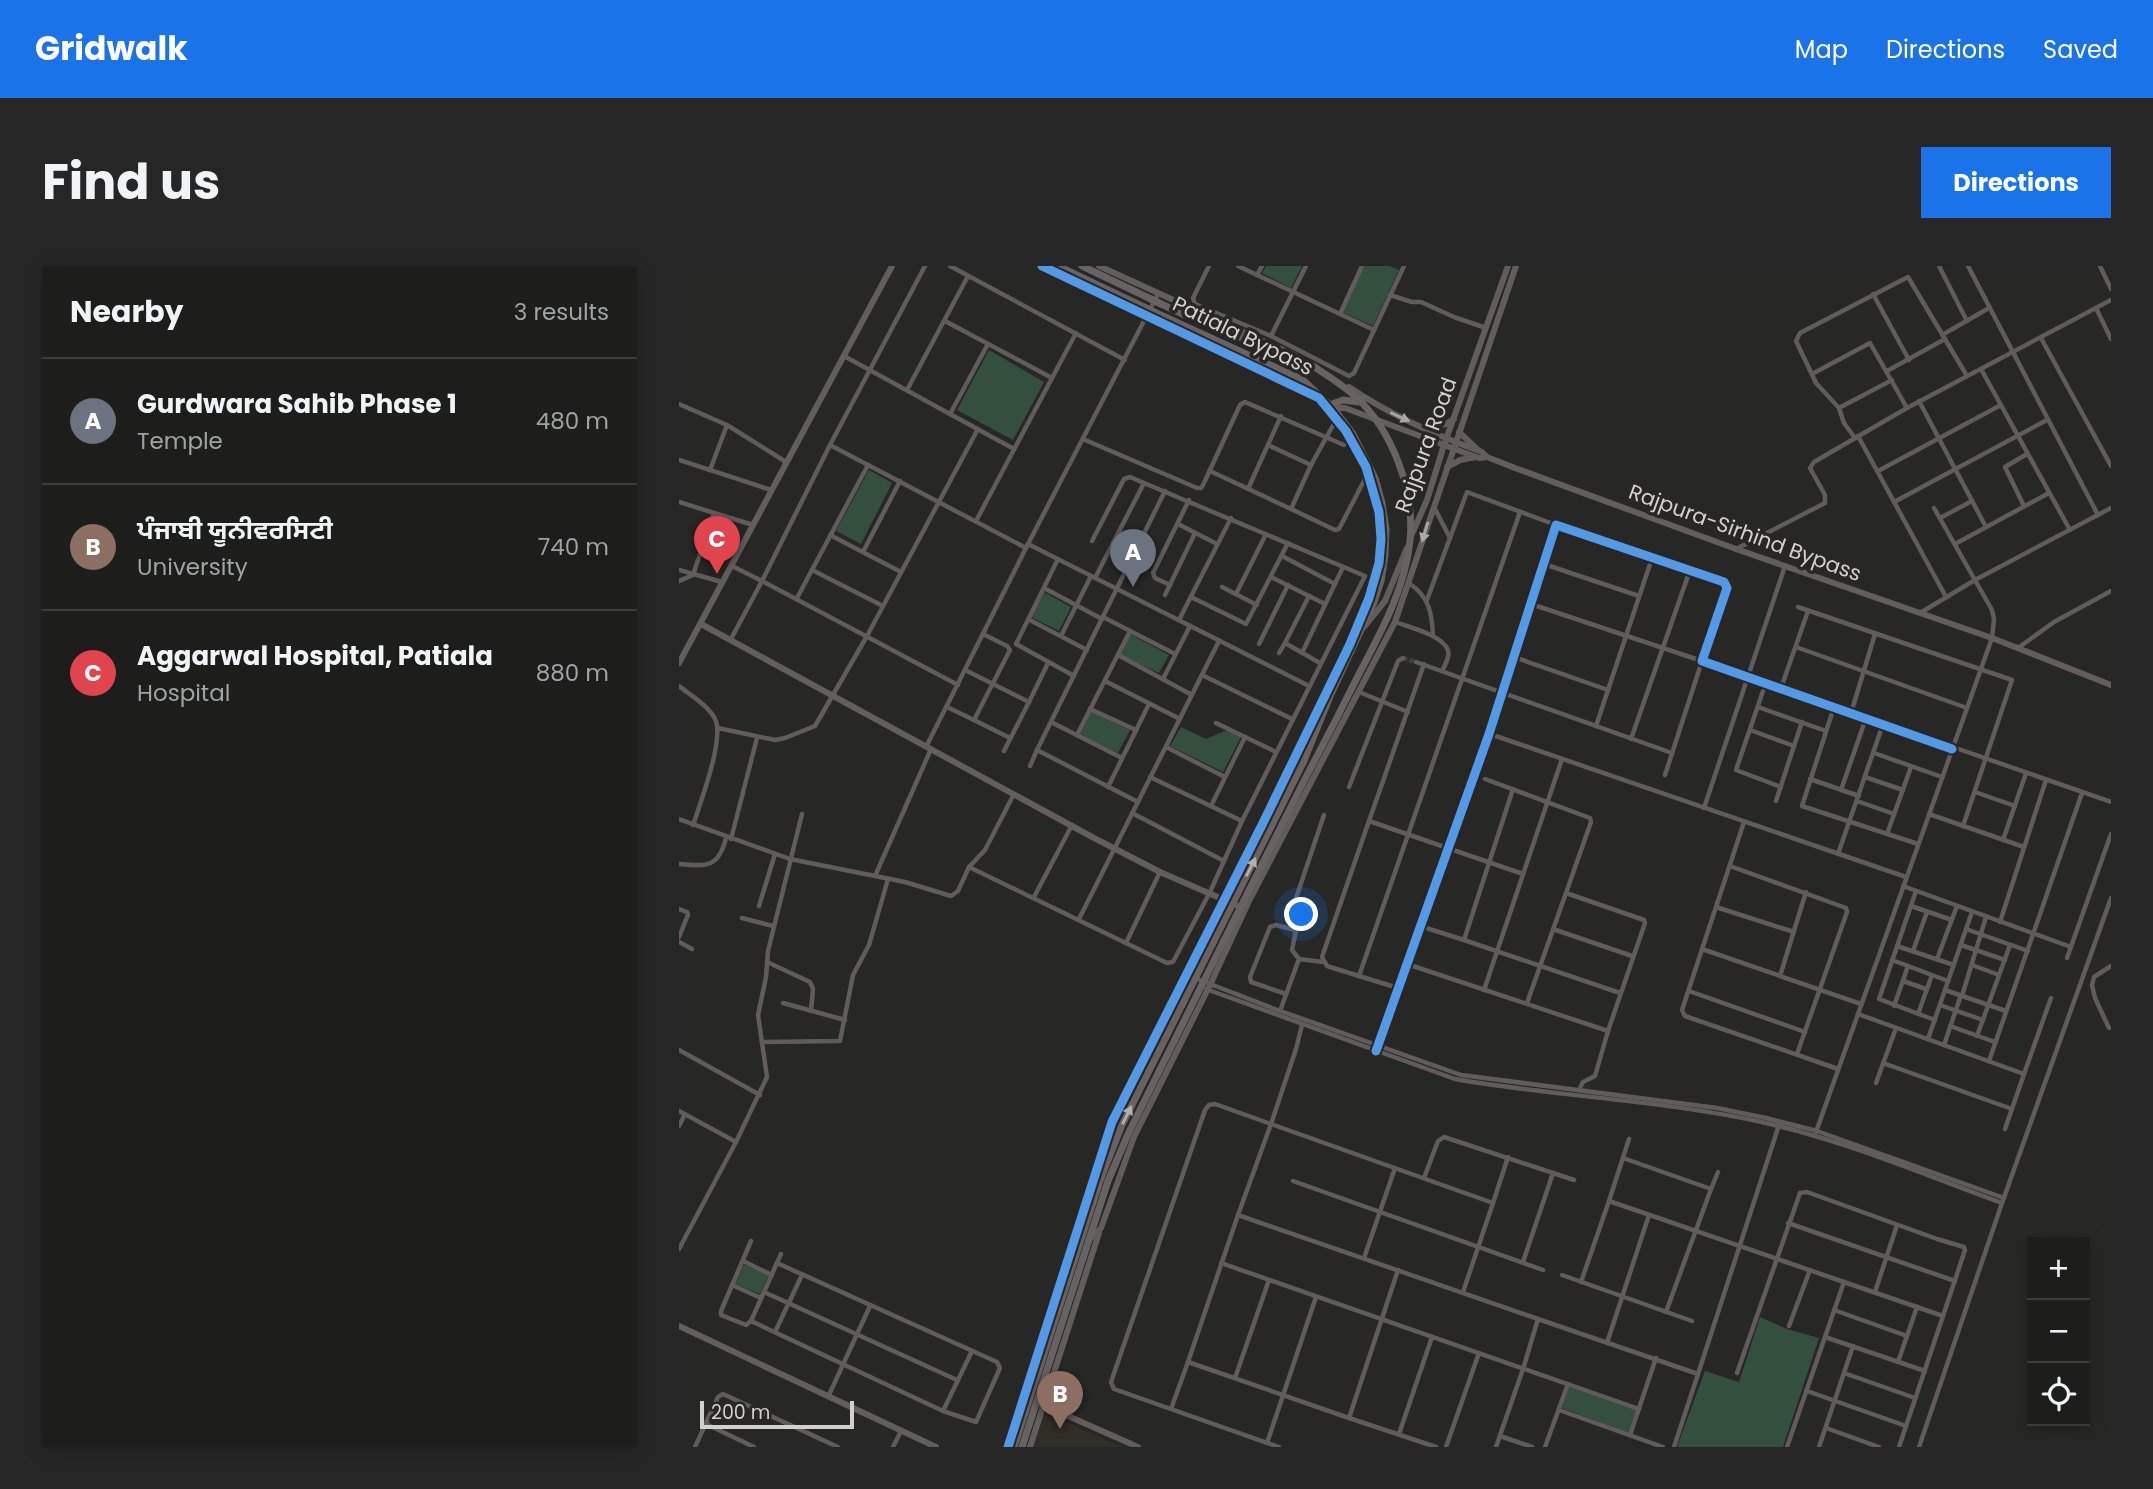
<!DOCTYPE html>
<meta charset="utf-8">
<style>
body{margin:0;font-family:Poppins,"Noto Sans Gurmukhi",sans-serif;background:#252625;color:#f1f3f6}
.controls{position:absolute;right:21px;bottom:21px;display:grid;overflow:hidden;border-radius:0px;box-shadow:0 4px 18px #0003}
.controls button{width:63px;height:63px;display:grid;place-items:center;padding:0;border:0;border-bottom:2px solid #3b3b3b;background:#1d1d1c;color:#f1f3f6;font:35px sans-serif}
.scale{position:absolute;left:21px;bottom:18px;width:154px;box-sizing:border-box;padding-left:7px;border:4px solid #d2d1d0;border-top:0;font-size:19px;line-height:24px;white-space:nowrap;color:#d2d1d0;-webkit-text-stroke:5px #282725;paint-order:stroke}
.you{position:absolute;left:623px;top:649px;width:24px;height:24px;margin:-18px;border:5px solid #fff;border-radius:50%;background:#1a73e8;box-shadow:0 0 0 10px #1a73e833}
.badge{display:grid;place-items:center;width:46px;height:46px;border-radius:50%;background:#1a73e8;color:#fff;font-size:23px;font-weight:700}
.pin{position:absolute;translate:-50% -58px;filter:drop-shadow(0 2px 4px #0008)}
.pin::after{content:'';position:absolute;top:37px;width:24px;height:21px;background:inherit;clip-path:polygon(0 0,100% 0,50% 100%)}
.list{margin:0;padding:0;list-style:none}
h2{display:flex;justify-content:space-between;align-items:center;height:91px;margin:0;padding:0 28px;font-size:30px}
h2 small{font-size:23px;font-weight:400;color:#a0a2a3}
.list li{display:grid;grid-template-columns:46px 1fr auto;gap:21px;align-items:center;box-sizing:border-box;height:126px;padding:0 28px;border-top:2px solid #3b3b3b}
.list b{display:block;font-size:26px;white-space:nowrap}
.list p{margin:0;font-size:23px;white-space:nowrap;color:#a0a2a3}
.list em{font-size:23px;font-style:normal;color:#a0a2a3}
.icon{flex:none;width:38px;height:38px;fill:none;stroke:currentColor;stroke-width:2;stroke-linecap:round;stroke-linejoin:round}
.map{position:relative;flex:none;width:1432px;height:1181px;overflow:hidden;border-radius:0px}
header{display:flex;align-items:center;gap:42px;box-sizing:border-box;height:98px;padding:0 35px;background:#1a73e8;color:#fff}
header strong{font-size:33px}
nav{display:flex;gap:38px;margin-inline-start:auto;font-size:24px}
.intro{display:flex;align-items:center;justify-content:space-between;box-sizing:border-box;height:168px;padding:0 42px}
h1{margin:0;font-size:49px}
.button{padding:18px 32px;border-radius:0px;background:#1a73e8;color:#fff;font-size:24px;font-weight:700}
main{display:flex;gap:42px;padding:0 42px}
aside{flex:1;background:#1d1d1c;border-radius:0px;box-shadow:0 4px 18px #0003}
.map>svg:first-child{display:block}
.built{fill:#312e27}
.green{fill:#344f3d}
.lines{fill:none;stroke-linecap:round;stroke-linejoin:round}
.street-tunnel{stroke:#414040;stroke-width:4.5;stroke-dasharray:4.5 2;stroke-linecap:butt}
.street{stroke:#625b5c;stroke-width:4.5}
.secondary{stroke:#635d5e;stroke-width:6}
.primary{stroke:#625c5d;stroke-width:6}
.highway{stroke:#686262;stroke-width:7}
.highway-bridge{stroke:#686262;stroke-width:7}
.cycleway-casing{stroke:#282725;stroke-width:13}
.cycleway{stroke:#5399e6;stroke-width:9}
.oneway{fill:#aba8a8}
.oneway2{fill:#b2b0af}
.labels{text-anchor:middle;stroke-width:7;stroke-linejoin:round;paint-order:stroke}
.street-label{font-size:21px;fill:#d2d1d0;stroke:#282725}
</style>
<header>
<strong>Gridwalk</strong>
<nav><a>Map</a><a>Directions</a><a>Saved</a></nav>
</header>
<div class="intro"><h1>Find us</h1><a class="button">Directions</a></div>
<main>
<aside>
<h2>Nearby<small>3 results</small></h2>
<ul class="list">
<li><span class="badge" style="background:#6b7280">A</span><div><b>Gurdwara Sahib Phase 1</b><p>Temple</p></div><em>480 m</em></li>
<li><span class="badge" style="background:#8d6e63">B</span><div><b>ਪੰਜਾਬੀ ਯੂਨੀਵਰਸਿਟੀ</b><p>University</p></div><em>740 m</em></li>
<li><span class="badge" style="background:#e0444e">C</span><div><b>Aggarwal Hospital, Patiala</b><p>Hospital</p></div><em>880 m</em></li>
</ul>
</aside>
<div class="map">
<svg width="1432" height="1181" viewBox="0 0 1432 1181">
<rect width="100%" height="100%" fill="#272726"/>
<polygon class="built" points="364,1146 444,1181 352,1181"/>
<g class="green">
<polygon points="587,0 623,0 612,22 583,7"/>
<polygon points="685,0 710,0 720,4 694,60 663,46"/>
<polygon points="310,84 365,116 334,174 278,144"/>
<polygon points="190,204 213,217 182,278 157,265"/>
<polygon points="365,326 392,341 380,365 352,351"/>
<polygon points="451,368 490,389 480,407 440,389"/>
<polygon points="412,445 451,464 439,487 401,469"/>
<polygon points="502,461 527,473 548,464 562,471 544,506 491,480"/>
<polygon points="66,999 90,1009 81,1028 56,1018 64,1000"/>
<polygon points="1081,1051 1108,1063 1140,1072 1104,1181 998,1181 1026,1105 1060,1116"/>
<polygon points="890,1121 958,1144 949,1167 883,1142"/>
</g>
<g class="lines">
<polyline class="street-tunnel" points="724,392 737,396"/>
<g class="street">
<polyline points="271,0 446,94"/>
<polyline points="530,0 514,32 516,38 592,70 670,110 675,107 725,0"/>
<polyline points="559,0 695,64"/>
<polyline points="1260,0 1288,55"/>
<polyline points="1289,0 1419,249"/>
<polyline points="1421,0 1432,23"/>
<polyline points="578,9 583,0"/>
<polyline points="1194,28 1230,94"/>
<polyline points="711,29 733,36 742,36 775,51 807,62"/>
<polyline points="1417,42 1432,73"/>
<polyline points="661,48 683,0"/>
<polyline points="266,55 373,112"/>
<polyline points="1263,69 1310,42"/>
<polyline points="592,70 627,0"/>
<polyline points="1362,72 1432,200"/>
<polyline points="165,90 335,183"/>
<polyline points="1302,103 1391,264"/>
<polyline points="1208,105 1266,73"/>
<polyline points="1133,108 1191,77 1228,142"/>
<polyline points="228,124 289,10"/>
<polyline points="1240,135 1307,261"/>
<polyline points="0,138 48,159 107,196"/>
<polyline points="1160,142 1213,114"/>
<polyline points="271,148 309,78"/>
<polyline points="1179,170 1267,331"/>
<polyline points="1176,172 1165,157 1160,142 1137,117 1117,75 1121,67 1229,11 1288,110"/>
<polyline points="404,173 518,222 522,222 524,219 561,139 566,136 665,179"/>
<polyline points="151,179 246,0"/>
<polyline points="589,179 632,199"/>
<polyline points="0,194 92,224"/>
<polyline points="31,204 48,159"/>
<polyline points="531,205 612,243 632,199 657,154"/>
<polyline points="1199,205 1322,139"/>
<polyline points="569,223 602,150"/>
<polyline points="0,236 74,259"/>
<polyline points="1215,236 1368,154"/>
<polyline points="1345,240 1326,201 1348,188"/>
<polyline points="612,243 656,264 660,263 688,209"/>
<polyline points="756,243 771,272"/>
<polyline points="1261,252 1293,235"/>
<polyline points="297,255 397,67"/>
<polyline points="499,258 538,278"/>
<polyline points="151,269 222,306"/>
<polyline points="413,275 445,213 451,211 465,217"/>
<polyline points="349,278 630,420"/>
<polyline points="1276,278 1370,227"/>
<polyline points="1057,283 1146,237 1146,229 1131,202 1135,196 1228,142 1432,34"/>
<polyline points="184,286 221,215"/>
<polyline points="603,290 656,318"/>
<polyline points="379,293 337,378 395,410"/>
<polyline points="865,298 960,330"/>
<polyline points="0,304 43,316"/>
<polyline points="133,304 204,340"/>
<polyline points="592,311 630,330 606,377 641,397"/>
<polyline points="0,315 14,309 35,247"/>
<path d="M 730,317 C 750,331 753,346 754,370"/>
<polyline points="491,319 476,312 474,307 510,234"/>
<polyline points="543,321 578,339"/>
<polyline points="365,322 423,353"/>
<polyline points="557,328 587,268"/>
<polyline points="486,329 516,267"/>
<polyline points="630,330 646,338"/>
<polyline points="512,331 567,358 609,277"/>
<polyline points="118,332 189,199"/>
<polyline points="748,334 788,226 877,259"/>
<polyline points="852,338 1023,395 986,509"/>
<polyline points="1119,341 1333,414 1284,560"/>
<polyline points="1241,347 1296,314 1432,242"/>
<polyline points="424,351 496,388"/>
<polyline points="349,353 408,384"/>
<polyline points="500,354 552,252"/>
<path d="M 716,356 C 730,361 763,369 769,384 C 771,391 766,399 763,405"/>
<polyline points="382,370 412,310"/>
<polyline points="52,373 83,315 53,300"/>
<polyline points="580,378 609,319"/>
<polyline points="1117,381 1288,442"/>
<polyline points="1339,382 1375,356 1432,325"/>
<polyline points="600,387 606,377"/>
<polyline points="623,387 664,301"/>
<polyline points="439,389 513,429"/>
<polyline points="835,391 929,424"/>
<polyline points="737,396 993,487"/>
<polyline points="745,398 690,555 844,608"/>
<polyline points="286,404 350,436 369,397"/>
<polyline points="523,409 613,453"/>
<polyline points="484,413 511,360"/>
<polyline points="426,415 501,453"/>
<polyline points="279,419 83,315 151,179 347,282"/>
<path d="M 0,420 C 11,429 30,440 36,453 C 46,472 21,538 14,559"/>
<polyline points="1102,422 1129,345"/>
<polyline points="1084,425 1057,504 1102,521"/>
<polyline points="680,426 729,446"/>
<polyline points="268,441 295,454 331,384 328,380 304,368"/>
<polyline points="1079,441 1147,465"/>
<polyline points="1155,441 1123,540 1239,578"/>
<polyline points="411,443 457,464"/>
<polyline points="1172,447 1196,368"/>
<polyline points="295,454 331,472"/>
<polyline points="372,456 443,492"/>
<polyline points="537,457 597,486"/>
<polyline points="917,460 973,292"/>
<polyline points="39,462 96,474 106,472 136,460 188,370 299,163"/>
<polyline points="1071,464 1115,480 1123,456"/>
<polyline points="811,468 1227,611"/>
<polyline points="398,469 451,365"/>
<polyline points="952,473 1011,304"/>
<polyline points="248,479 349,278 479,28"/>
<polyline points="487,481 546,511"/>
<polyline points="1274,481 1432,536"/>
<polyline points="325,485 350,436"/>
<polyline points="1195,487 1263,511"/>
<polyline points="351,500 358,484"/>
<polyline points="471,511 563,555"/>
<polyline points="1186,511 1224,524"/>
<polyline points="1131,513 1180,530"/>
<polyline points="429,521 470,438"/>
<polyline points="670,521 719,395 724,392"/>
<polyline points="834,523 785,674 941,727"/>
<polyline points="1162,524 1187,452"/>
<polyline points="1296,526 1336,540"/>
<polyline points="1097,535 1115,480"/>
<polyline points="1178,535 1215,548"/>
<polyline points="459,536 358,484 486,225"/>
<polyline points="532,540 566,471"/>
<polyline points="1025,542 1106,300"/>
<polyline points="453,547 545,595"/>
<polyline points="1250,548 1345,581"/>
<polyline points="0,553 111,593 226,616 272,630 279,625 290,601 306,584 335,528"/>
<polyline points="1065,556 1003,744 1006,750 1159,803"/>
<polyline points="1208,568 1232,501"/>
<polyline points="52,573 78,472"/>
<polyline points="1324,574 1347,507"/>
<polyline points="1159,588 1204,458"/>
<path d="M 1,598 C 28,601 40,601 47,572"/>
<polyline points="1051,600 1167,642 1168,646 1118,788"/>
<polyline points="290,601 488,697 494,696 531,626 563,555 686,310 465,217 416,312"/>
<polyline points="196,610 252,483"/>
<polyline points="1224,620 1392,681"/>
<polyline points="1237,625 1200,733 1256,754"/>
<polyline points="355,631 393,559"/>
<polyline points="80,640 96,588"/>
<polyline points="1232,640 1273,654"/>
<polyline points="1037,641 1115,666"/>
<polyline points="0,643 8,646 9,649 0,671"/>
<polyline points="63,652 94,660"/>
<polyline points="400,653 540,375"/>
<polyline points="1321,656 1367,514"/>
<polyline points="741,660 785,674"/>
<polyline points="874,663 953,690"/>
<polyline points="1287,663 1349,685"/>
<polyline points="0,676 13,683"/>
<polyline points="447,677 481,606"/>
<polyline points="1282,679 1326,694"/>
<polyline points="1218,680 1275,699"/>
<polyline points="1023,683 1182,738"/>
<polyline points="1234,685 1248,646"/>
<polyline points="1388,692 1432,568"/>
<polyline points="620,693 644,696"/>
<polyline points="1258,693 1278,640"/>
<polyline points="1213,694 1269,715"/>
<polyline points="88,696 131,716 134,723 132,745"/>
<polyline points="728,698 929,765 966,657 965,654 887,627 912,556 911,552 806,513"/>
<polyline points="1293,699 1320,709"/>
<polyline points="508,709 593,742 782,809 1038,842 1087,852 1138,865 1325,932"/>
<polyline points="680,710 648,700 643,691 690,555"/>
<polyline points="1101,710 1127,626"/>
<polyline points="1224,715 1247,723"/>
<polyline points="719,722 680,710 841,246"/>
<path d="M 527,723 L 776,813 C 879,831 985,834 1087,857 C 1167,875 1246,909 1323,937"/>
<polyline points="805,724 883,493"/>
<polyline points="1266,724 1327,745"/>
<polyline points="1010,725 1126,766"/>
<polyline points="607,728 572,716 571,711 591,661 597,659 616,664"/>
<polyline points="1283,730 1307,651"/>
<polyline points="104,737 166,754"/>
<polyline points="848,737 887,627"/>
<polyline points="1261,739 1304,754"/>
<polyline points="1215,740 1229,700"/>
<polyline points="601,745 620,693 613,684 617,664 610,653 645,549"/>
<polyline points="1179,748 1345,808 1372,732"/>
<polyline points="1239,748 1253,709"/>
<polyline points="1271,760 1316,776"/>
<polyline points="1430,762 1416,732 1413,719 1415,711 1432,700"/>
<polyline points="1298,770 1331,679"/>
<polyline points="1249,773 1293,646"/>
<polyline points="83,776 161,775 174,709 190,679 209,613"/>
<polyline points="1265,779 1282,729"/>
<polyline points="0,784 81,829"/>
<polyline points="697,785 810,468 877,259 1045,316 1048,322 1023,395 1273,483"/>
<polyline points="1310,795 1403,527"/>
<polyline points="1204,797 1333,843"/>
<polyline points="1197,817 1217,762"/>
<polyline points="900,824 904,816 916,810 929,765"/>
<polyline points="0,845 57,876 0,983"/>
<polyline points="0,860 6,848"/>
<polyline points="1326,863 1345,808"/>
<polyline points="1137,866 1313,372 1315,353 1313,344 1255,242"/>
<polyline points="950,873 930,935 1165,1016"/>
<polyline points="57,876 88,811 79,749 87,711 89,685 123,548"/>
<polyline points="944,892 1032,923 987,1046"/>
<polyline points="745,912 759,875 765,871 895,914"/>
<polyline points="614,915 864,1004"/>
<polyline points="1032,923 1039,906"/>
<polyline points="814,937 829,891"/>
<polyline points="559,949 509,1096 670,1152"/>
<polyline points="1109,957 1276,1015"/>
<polyline points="72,975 42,1045 42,1049 67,1059 72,1055 264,1145 297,1156 321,1102 318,1096 98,997"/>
<polyline points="685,992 716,902"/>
<polyline points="64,995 93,1009"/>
<polyline points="844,996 874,907"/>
<polyline points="542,997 960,1143"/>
<polyline points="719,1004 670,1152 757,1181"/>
<polyline points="883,1009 1013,1055"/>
<polyline points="902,1016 930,935"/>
<polyline points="53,1019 82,1032"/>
<polyline points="85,1026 278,1114"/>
<polyline points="784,1026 814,937 592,858 559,949 859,1053"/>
<polyline points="1196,1026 1218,959"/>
<polyline points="1155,1044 1228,1070"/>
<polyline points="72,1055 102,988"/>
<polyline points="1110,1060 1131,1004"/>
<polyline points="96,1066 123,1009"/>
<polyline points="1146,1071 1246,1105"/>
<polyline points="928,1077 970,949"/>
<polyline points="1219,1096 1238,1041"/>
<polyline points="1058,1107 1121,927 1128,926 1258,973 1285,981 1286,984 1264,1050 1165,1016 1108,1181"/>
<polyline points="1165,1107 1236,1132"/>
<polyline points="1019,1108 1100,859"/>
<polyline points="556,1112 590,1014"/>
<polyline points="1128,1125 1227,1160"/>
<polyline points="149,1131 191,1040"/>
<polyline points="492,1143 509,1096"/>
<polyline points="880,1144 984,1181"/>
<polyline points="264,1145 293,1085"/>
<polyline points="27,1158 75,1181"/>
<polyline points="1147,1162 1200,1181"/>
<polyline points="720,1168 753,1071"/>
<polyline points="951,1169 977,1092"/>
<polyline points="821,1170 853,1181"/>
<polyline points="588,1177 637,1031"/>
<polyline points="16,1181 39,1131 44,1128 159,1181"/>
<polyline points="214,1181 222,1165"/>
<polyline points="600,1181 435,1123 432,1116 526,844 530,839 536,838 592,858 617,783 623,759"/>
<polyline points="767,1181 800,1087"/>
<polyline points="817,1181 844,1103 859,1053 1019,1108 995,1181"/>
<polyline points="866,1181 889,1118"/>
<polyline points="1140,1181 1174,1080"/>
<polyline points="1220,1181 1264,1050"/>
<polyline points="1240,1181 1323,937 1432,632"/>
</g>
<g class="secondary">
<polyline points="420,0 615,89"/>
<path d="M 670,121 C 711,149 756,169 803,186 L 808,191 L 836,202 L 1057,283 L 1313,372 L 1432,419"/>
<polyline points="654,142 666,142 800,192 808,191"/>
<polyline points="22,358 415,572 481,606 566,643"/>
<polyline points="0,397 213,0"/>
<polyline points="0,1060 257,1181"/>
<polyline points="362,1138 459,1181"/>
<polyline points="329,1181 433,856 584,557 671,378 690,332 700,297 702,273 700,246 687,201 667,165 640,132 363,0"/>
<polyline points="351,1181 420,967"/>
</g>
<g class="primary">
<polyline points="745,162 767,158 775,153"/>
<polyline points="780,166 799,184"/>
<polyline points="768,201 781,194 797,191"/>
<polyline points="733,268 748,234 765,179 829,0"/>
<polyline points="685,361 706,335 728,282"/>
<polyline points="412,972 422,962 455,871 531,719 571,633 716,356 837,0"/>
</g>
<g class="highway">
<polyline points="379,0 467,42"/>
<polyline points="403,0 472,33"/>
<polyline points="480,37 510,51 634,100"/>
<polyline points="475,46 624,114 654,142 674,168 696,212 703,237 707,263 706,290 702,315 695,336 652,428 624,497"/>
<polyline points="651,139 664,134 680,136 685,132"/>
<polyline points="335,1181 422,912"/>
<polyline points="343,1181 429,915"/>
</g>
<g class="highway-bridge">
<polyline points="472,33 480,37"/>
<polyline points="467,42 475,46"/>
<polyline points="422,912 443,859 624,497"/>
<path d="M 429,915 L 450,866 C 509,747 567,629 627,511 C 645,477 663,442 680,408 C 702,366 726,323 731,275 C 736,226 714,165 677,131 C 664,119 649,110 634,100"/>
</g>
<g class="cycleway-casing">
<g id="cycleway">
<polyline points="697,785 810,468 877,259 1045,316 1048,322 1023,395 1273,483"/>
<polyline points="329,1181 433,856 584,557 671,378 690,332 700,297 702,273 700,246 687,201 667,165 640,132 363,0"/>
</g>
</g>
<use href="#cycleway" class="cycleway"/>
</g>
<defs><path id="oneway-solid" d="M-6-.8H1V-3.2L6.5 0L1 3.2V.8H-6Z" transform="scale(1.75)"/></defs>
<g class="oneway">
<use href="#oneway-solid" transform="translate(721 151) rotate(25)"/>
<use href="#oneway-solid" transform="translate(746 266) rotate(107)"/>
</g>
<g class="oneway2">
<use href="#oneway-solid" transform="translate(572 601) rotate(-63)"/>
<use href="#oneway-solid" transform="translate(448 849) rotate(-64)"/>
</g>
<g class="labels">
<g class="street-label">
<text transform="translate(564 70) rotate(26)" y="7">Patiala Bypass</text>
<text transform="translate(747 179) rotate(-70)" y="7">Rajpura Road</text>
<text transform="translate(1066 267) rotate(20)" y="7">Rajpura-Sirhind Bypass</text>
</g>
</g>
</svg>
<div class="controls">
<button>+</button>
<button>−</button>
<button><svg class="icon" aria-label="locate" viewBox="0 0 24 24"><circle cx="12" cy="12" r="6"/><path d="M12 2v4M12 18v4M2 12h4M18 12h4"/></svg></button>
</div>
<div class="scale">200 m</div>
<div class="you"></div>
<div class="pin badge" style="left:454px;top:321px;background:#6b7280">A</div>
<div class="pin badge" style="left:381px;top:1163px;background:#8d6e63">B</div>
<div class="pin badge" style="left:38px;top:308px;background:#e0444e">C</div>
</div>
</main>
